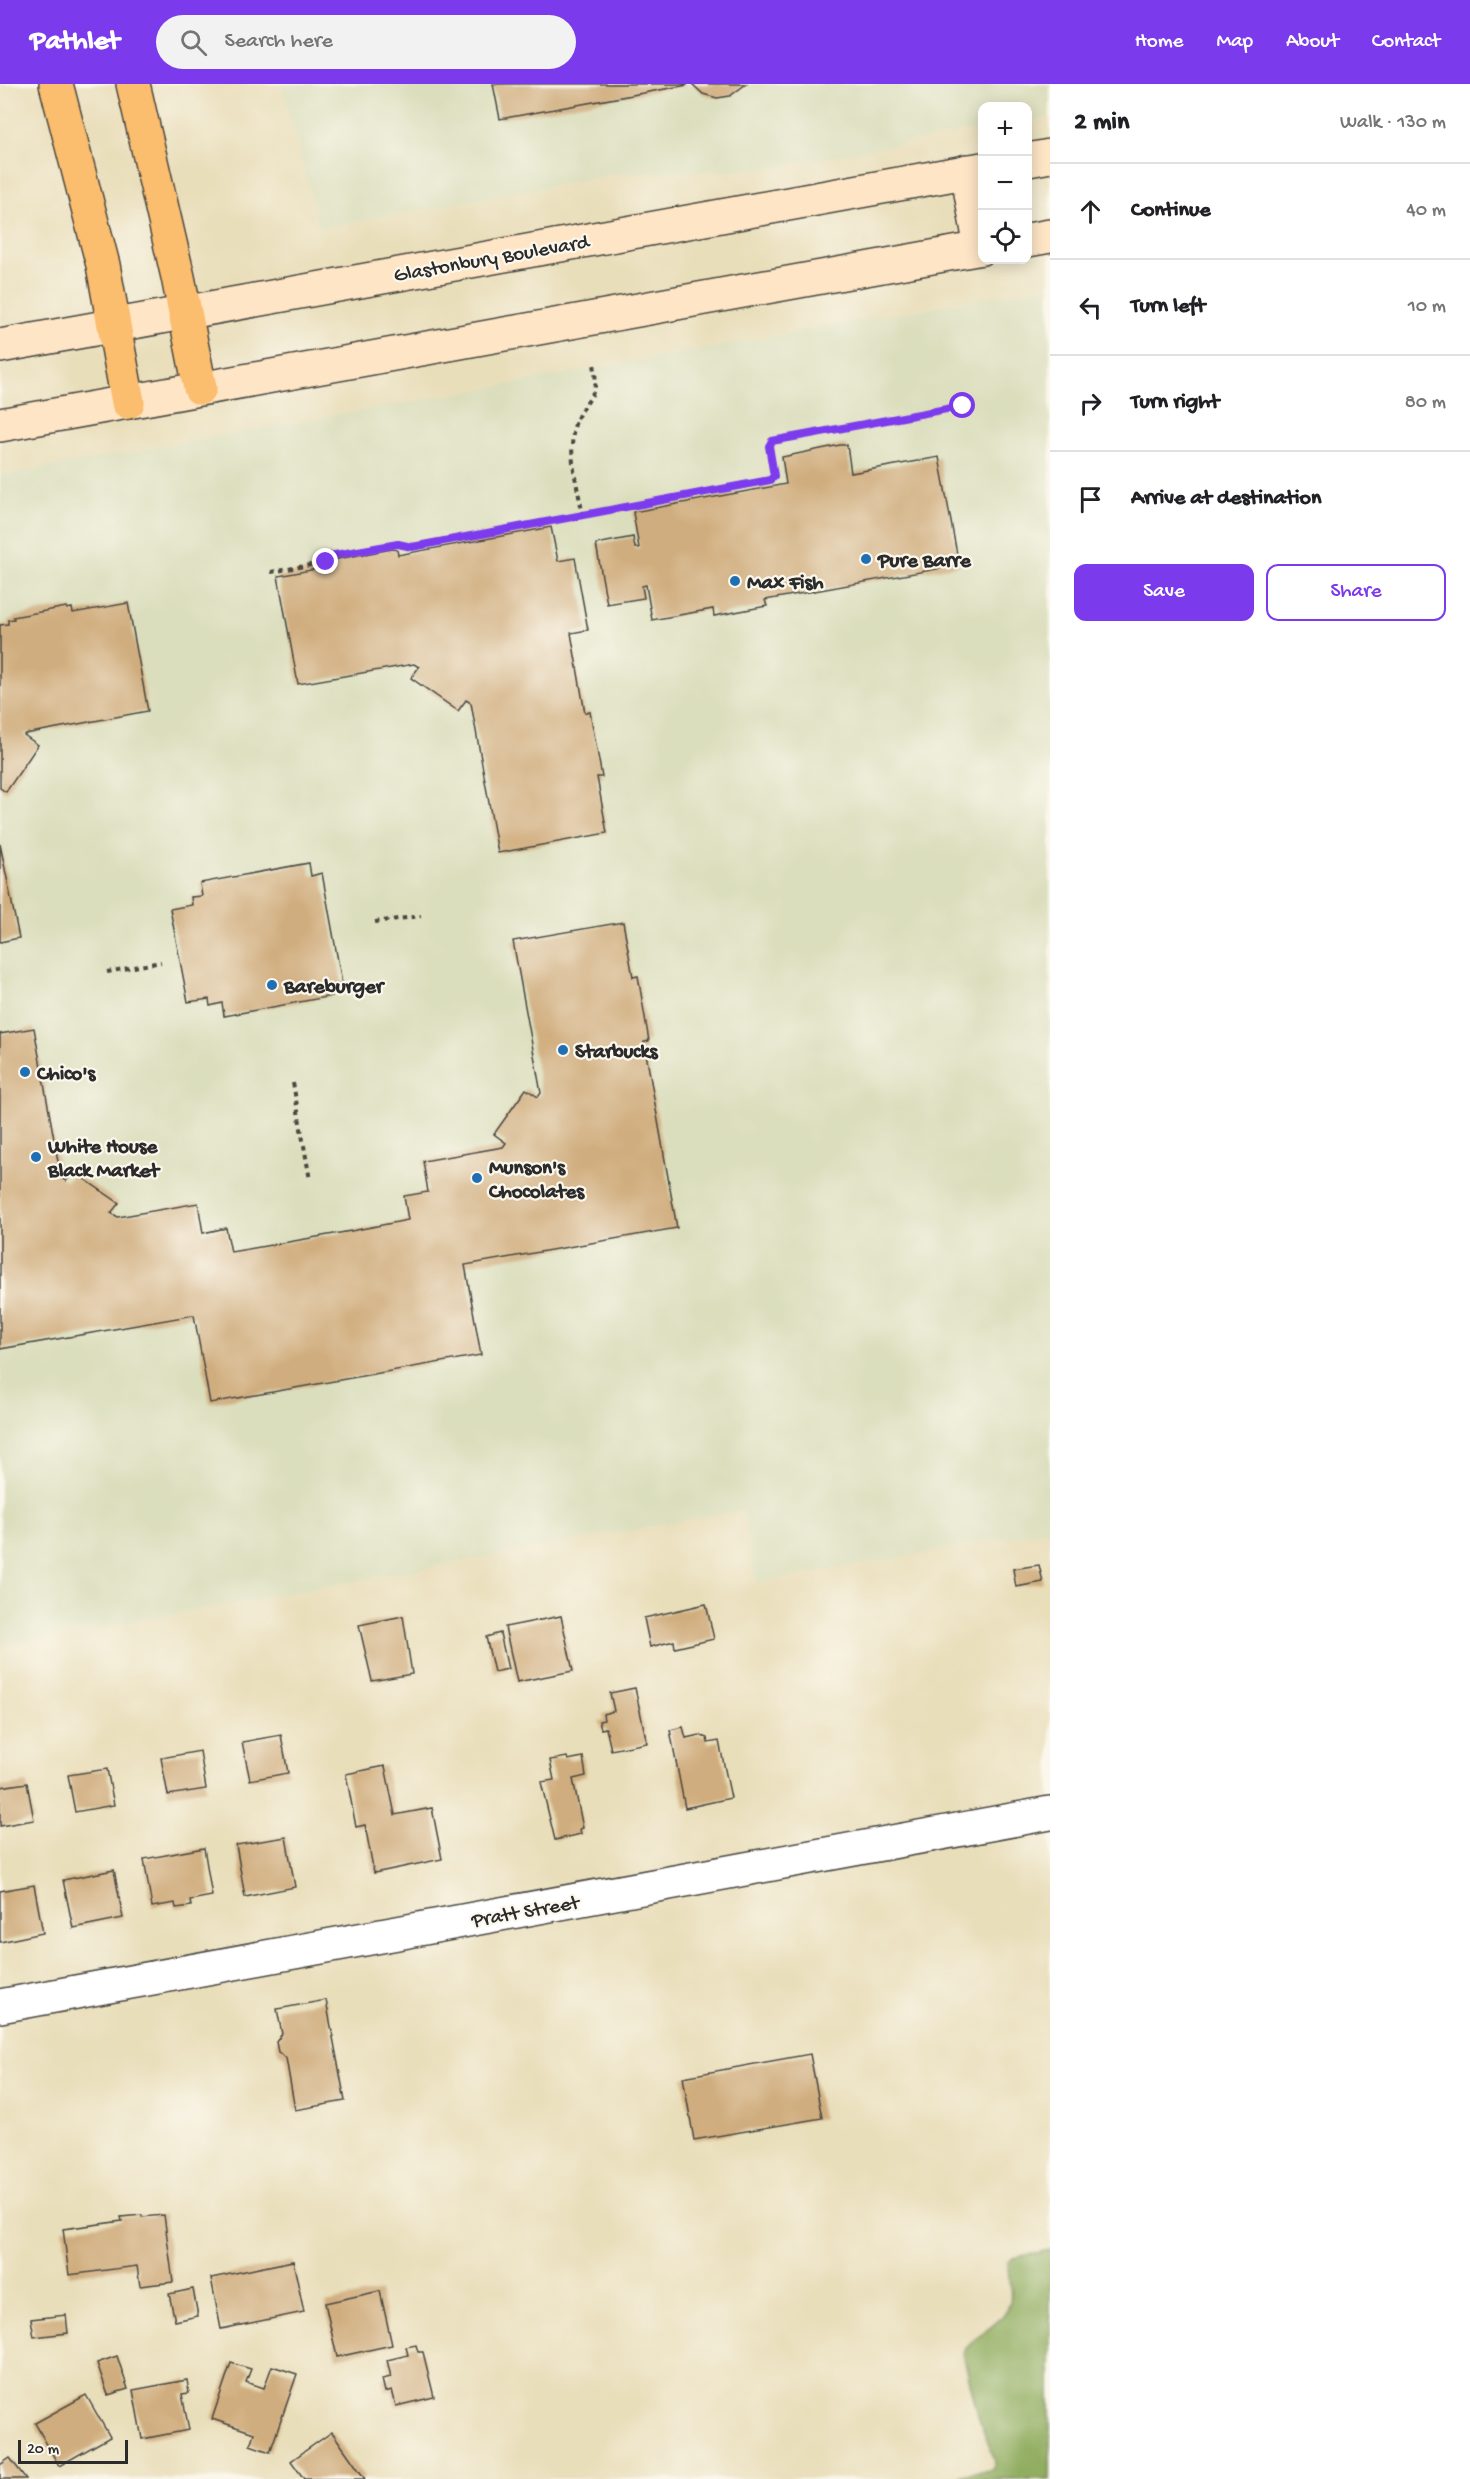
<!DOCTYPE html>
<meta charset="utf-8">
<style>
body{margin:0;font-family:"Gochi Hand",sans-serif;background:#f2f2f2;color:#202124}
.controls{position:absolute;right:18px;top:18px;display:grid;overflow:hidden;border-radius:12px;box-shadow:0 3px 15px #0003}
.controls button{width:54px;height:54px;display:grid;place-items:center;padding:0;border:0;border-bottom:2px solid #e0e0e0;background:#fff;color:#202124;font:30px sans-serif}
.scale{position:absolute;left:18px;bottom:15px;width:110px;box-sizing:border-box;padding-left:6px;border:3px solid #2b2b2b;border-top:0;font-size:16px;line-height:21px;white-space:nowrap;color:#2b2b2b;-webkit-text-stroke:4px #fbf7ec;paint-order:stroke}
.stop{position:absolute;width:18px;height:18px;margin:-14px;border:4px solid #7c3aed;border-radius:50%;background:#fff}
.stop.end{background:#7c3aed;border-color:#fff;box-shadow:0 2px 6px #0008}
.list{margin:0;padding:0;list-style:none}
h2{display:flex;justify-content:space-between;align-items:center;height:78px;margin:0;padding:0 24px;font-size:26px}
h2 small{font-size:20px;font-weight:400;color:#757577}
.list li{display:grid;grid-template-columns:39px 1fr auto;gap:18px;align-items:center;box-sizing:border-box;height:96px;padding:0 24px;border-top:2px solid #e0e0e0}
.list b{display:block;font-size:22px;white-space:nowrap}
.list em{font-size:20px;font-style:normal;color:#757577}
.actions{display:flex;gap:12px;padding:18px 24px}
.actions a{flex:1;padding:14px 0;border:2px solid #7c3aed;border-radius:12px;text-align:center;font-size:21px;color:#7c3aed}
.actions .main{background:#7c3aed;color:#fff}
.icon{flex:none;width:33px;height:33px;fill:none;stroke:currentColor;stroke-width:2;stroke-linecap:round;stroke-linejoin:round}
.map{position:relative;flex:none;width:1050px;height:2395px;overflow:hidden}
header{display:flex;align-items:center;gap:36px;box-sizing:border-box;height:84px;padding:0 30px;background:#7c3aed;color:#fff}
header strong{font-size:28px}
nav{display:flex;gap:33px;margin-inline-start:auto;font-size:21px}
.search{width:420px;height:54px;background:#f2f2f2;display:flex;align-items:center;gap:15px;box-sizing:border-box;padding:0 21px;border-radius:33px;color:#757577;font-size:22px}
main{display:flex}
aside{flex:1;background:#fff}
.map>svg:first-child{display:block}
.built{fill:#dbdebd}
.forest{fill:#91ad60;stroke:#5e6c46;stroke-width:1.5}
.building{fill:#d0ad7e}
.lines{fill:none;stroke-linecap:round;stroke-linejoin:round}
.street-casing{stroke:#484640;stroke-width:36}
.secondary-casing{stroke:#484640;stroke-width:36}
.highway-casing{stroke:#484640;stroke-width:36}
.path{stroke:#484640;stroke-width:4;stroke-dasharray:4.5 4.5;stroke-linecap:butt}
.street{stroke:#fff;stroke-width:33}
.secondary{stroke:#fde5c5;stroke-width:33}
.highway{stroke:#fbbd6e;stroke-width:33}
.route{stroke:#7c3aed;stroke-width:8}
.poi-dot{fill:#1f6fb2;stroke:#fbf7ec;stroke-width:2}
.labels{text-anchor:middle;stroke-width:4.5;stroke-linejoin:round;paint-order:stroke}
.street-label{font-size:21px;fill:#2b2b2b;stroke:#fbf7ec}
.poi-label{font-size:21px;font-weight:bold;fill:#2b2b2b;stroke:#fbf7ec;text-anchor:start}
</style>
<header>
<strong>Pathlet</strong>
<div class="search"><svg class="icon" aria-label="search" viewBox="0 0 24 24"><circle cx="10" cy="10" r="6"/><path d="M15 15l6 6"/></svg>Search here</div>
<nav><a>Home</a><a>Map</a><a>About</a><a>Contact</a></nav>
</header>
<main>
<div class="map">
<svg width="1050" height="2395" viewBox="0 0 1050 2395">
<rect width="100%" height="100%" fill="#fbf7ec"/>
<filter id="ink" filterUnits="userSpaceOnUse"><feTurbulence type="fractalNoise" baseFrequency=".0167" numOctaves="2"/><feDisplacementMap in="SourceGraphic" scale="12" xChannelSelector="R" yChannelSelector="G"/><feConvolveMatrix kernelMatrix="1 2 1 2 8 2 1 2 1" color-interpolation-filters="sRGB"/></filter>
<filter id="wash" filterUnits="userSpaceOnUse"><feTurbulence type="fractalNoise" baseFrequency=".008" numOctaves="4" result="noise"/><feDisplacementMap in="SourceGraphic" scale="24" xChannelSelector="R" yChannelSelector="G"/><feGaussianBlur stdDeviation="1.35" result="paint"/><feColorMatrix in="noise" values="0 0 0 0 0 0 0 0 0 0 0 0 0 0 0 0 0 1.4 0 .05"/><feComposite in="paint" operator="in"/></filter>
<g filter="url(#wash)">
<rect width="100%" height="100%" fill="#e9deba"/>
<g class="built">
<polygon points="282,0 1050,0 1050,33 1028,37 1028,22 982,22 982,45 757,86 622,89 319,144"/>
<polygon points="1050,202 1050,1446 757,1499 742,1426 0,1562 0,392"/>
</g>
<path class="forest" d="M 1050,2166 L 1050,2395 L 955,2395 L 962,2390 L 991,2386 L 994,2383 L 995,2377 L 979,2335 L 963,2269 C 974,2250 1001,2242 1009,2221 C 1014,2210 1007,2191 1008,2178 L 1013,2174 Z"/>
<g id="blocks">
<g class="building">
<polygon points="493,0 687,0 687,1 500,35"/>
<polygon points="692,0 746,0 730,12 717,14 703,10"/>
<polygon points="840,361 847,361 851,389 939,373 959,481 765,516 767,522 714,532 713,525 652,536 646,501 642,502 644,514 607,520 596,460 633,453 635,464 639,464 633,428 786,400 782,373"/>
<polygon points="551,443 558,477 575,474 588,546 571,549 585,629 590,628 602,693 597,693 607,749 498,769 471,619 466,616 458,627 411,594 419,583 414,580 298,600 278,492 333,482 332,477 337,475 392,465 397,466 398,471"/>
<polygon points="128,519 148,627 25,650 24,651 38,661 6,708 0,704 0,541 8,540 8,536 14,535 13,533 66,523 67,525 72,524 73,529"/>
<polygon points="0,760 19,854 0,858"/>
<polygon points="309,779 311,792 322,789 342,899 330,901 332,912 224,932 222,919 210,922 209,915 188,918 170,825 192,821 191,813 202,812 200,799"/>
<polygon points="623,838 633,893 638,892 649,957 644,958 677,1144 465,1181 481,1271 210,1319 194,1231 0,1265 0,950 34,944 61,1094 66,1097 74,1088 119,1119 111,1129 118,1133 198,1119 203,1149 226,1144 231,1168 351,1147 408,1136 404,1112 428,1108 423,1077 503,1063 506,1059 494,1050 526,1005 538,1013 541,1009 513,857"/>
<polygon points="1039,1481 1043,1498 1016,1503 1013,1485"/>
<polygon points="706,1520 714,1555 675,1564 674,1557 650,1563 644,1534"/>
<polygon points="403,1532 412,1590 372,1597 359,1541"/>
<polygon points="561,1532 573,1587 517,1598 505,1543"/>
<polygon points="500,1549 508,1585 494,1588 486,1553"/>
<polygon points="635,1604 647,1659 611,1666 606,1644 601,1645 599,1637 604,1636 603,1630 614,1627 610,1609"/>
<polygon points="683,1643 686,1654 699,1651 707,1654 708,1659 719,1657 731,1714 685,1724 670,1646"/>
<polygon points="281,1651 288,1689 250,1696 242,1658"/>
<polygon points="200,1667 206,1705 168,1711 161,1674"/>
<polygon points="567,1673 568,1676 583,1673 586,1692 573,1695 583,1744 580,1745 581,1750 555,1756 541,1698 554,1696 550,1676"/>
<polygon points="385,1682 395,1731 432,1724 442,1775 374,1789 365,1741 356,1743 346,1690"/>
<polygon points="107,1685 114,1721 75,1728 68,1691"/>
<polygon points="27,1699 34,1736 0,1742 0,1703"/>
<polygon points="286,1753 295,1803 245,1813 236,1761"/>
<polygon points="204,1764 212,1812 190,1816 191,1822 176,1824 175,1819 152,1823 144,1775"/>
<polygon points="114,1786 123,1834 73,1844 63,1796"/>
<polygon points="34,1801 43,1849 0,1858 0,1807"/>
<polygon points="326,1916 345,2017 295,2026 286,1974 278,1968 276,1958 282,1950 277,1925"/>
<polygon points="810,1970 822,2034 694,2056 683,1993"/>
<polygon points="142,2131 142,2133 164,2131 173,2198 140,2202 137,2182 69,2191 63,2145 122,2137 121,2133"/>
<polygon points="293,2177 304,2228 221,2245 211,2194"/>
<polygon points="193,2205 198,2232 175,2237 169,2210"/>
<polygon points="380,2207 392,2261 337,2273 325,2219"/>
<polygon points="66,2231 68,2249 34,2253 31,2235"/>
<polygon points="416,2261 418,2268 423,2268 434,2313 396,2322 392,2306 385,2308 382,2295 391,2293 387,2276 408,2271 406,2263"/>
<polygon points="117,2272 128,2305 108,2311 97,2279"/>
<polygon points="231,2279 251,2285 246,2298 264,2304 272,2282 297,2290 270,2368 250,2361 254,2349 212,2335"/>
<polygon points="187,2296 189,2309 182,2310 189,2346 142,2355 133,2306"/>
<polygon points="86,2311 110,2353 59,2382 35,2339"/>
<polygon points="332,2348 365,2395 304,2395 291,2377"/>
<polygon points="10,2374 26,2395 0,2395 0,2381"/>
</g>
</g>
</g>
<g filter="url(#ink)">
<use href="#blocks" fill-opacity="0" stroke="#484640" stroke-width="1.5"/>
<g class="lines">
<g class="street-casing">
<polyline id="street" points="0,1922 1050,1729"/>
</g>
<g class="secondary-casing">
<g id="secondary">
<polyline points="1028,76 1050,72"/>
<polyline points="967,87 981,164"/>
<polyline points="1028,156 1050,152"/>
<polyline points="0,262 982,85"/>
<polyline points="0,341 982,164"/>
</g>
</g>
<g class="highway-casing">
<g id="highway">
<polyline points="56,0 103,181 128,318"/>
<polyline points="133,0 178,193 200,304"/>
</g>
</g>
<g class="path">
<path d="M 583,432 C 578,404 568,373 574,344 C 581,314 601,319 594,280"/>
<polyline points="271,488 322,479 329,472 398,460 412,463 770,396 774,392 769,361 772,357 963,322"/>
<polyline points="375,838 421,832"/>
<polyline points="107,888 161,878"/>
<polyline points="293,999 310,1096"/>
</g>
<use href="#street" class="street"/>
<use href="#secondary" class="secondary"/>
<use href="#highway" class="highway"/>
</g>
</g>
<g class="lines" filter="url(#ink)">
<polyline class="route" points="326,478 329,472 398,460 412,463 770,396 774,392 769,362 772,357 963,322"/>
</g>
<g class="poi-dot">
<circle cx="866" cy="475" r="6"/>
<circle cx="735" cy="497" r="6"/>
<circle cx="272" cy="901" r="6"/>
<circle cx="563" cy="966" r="6"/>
<circle cx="25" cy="988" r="6"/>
<circle cx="36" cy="1073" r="6"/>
<circle cx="477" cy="1094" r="6"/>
</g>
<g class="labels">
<g class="street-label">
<text transform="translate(491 173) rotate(-10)" y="7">Glastonbury Boulevard</text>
<text transform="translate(525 1826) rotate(-10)" y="7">Pratt Street</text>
</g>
<g class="poi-label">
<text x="878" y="482">Pure Barre</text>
<text x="747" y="504">Max Fish</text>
<text x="284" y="908">Bareburger</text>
<text x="575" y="973">Starbucks</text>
<text x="37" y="995">Chico's</text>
<text x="48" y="1068">White House<tspan x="48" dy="24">Black Market</tspan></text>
<text x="489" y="1089">Munson's<tspan x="489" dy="24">Chocolates</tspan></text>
</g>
</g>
</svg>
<div class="controls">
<button>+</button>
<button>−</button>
<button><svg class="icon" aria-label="locate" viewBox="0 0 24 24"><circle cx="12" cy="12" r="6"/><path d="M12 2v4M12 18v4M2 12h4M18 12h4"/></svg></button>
</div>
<div class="scale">20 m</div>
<div class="stop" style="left:963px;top:322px"></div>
<div class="stop end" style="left:326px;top:478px"></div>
</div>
<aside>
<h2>2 min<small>Walk · 130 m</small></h2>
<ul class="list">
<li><svg class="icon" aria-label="ahead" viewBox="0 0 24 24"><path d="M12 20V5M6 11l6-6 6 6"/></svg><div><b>Continue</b></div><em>40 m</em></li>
<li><svg class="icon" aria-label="left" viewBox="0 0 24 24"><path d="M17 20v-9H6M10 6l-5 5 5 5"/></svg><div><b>Turn left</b></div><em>10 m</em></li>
<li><svg class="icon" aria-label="right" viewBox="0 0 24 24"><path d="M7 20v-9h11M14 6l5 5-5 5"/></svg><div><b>Turn right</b></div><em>80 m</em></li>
<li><svg class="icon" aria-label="arrive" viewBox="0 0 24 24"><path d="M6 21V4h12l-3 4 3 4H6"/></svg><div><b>Arrive at destination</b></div></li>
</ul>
<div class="actions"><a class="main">Save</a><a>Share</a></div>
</aside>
</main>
